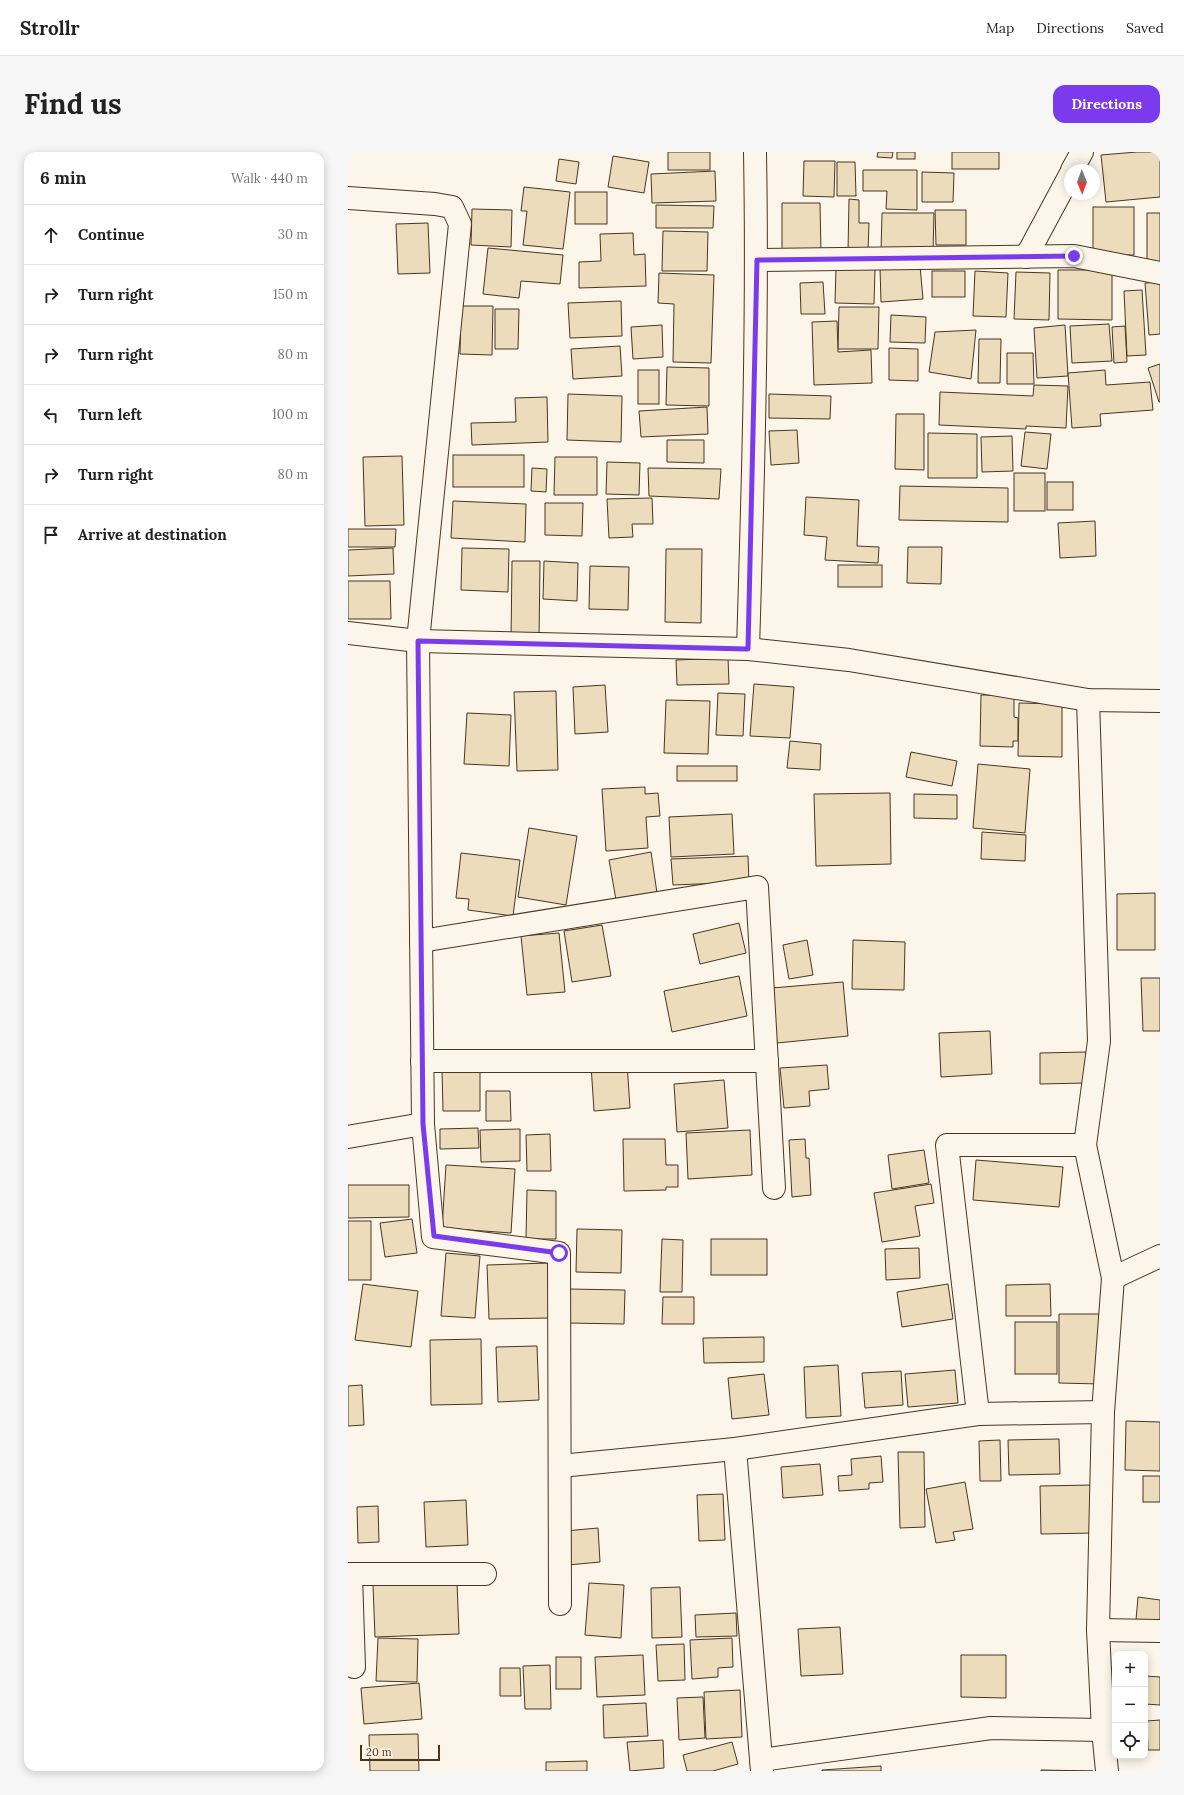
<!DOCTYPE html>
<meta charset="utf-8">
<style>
body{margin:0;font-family:Lora,serif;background:#f6f6f6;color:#222}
.controls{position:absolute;right:12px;bottom:12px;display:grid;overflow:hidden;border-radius:8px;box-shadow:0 2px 10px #0003}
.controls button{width:36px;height:36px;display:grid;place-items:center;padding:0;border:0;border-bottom:1px solid #e0e0e0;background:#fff;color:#222;font:20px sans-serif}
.compass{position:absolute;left:716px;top:12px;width:36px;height:36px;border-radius:50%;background:#fff;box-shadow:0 2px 10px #0003;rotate:179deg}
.scale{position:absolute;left:12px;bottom:10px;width:80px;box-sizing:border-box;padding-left:4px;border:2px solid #4a3520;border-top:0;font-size:11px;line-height:14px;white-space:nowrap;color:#4a3520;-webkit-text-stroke:3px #fbf6e9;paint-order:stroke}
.stop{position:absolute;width:12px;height:12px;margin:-9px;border:3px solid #7c3aed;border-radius:50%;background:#fff}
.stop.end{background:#7c3aed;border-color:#fff;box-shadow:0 1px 4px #0008}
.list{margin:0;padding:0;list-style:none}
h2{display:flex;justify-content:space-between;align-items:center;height:52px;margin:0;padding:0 16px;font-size:17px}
h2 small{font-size:13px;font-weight:400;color:#767676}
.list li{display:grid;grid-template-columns:26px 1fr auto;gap:12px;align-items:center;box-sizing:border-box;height:60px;padding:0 16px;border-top:1px solid #e0e0e0}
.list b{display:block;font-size:15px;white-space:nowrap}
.list em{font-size:13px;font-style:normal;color:#767676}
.icon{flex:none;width:22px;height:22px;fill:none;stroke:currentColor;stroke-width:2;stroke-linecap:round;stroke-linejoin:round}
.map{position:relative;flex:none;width:812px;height:1619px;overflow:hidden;border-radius:12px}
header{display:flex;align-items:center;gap:24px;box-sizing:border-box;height:56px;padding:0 20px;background:#fff;border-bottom:1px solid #e0e0e0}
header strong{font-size:19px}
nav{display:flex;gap:22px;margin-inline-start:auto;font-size:14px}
.intro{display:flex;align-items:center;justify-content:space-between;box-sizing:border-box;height:96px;padding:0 24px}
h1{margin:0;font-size:28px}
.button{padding:10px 18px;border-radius:12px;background:#7c3aed;color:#fff;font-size:14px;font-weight:700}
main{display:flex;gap:24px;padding:0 24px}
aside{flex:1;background:#fff;border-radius:12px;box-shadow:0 2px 10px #0003}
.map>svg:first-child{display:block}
.building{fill:#ecdcbc;stroke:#4a3520}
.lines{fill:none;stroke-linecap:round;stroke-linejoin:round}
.street-casing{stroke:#4a3520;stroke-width:24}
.street{stroke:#fbf6e9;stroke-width:22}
.route{stroke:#7c3aed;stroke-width:5}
</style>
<header>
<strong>Strollr</strong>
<nav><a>Map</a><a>Directions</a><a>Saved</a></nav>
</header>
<div class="intro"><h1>Find us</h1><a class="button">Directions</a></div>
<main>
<aside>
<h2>6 min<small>Walk · 440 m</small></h2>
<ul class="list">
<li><svg class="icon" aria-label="ahead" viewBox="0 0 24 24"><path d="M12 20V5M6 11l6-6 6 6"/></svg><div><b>Continue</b></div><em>30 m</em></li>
<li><svg class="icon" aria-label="right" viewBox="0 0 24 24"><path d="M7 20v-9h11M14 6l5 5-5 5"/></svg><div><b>Turn right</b></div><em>150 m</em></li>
<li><svg class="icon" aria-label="right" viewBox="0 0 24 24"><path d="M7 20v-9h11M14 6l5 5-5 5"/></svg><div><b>Turn right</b></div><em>80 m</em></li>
<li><svg class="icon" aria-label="left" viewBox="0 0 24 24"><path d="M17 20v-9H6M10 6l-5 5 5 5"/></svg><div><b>Turn left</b></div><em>100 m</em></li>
<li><svg class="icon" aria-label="right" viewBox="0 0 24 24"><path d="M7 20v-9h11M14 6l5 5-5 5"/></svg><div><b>Turn right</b></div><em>80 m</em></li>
<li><svg class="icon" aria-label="arrive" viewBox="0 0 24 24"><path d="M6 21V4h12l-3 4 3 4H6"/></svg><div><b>Arrive at destination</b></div></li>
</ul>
</aside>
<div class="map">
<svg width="812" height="1619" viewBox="0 0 812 1619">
<rect width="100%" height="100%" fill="#fbf6e9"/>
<g class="building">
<rect x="320" y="0" width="42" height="18"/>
<polygon points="530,0 545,0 544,6 529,5"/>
<rect x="549" y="0" width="18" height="7"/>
<rect x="604" y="0" width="47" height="17"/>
<polygon points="789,0 812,0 812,45 758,50 753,3"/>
<polygon points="265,4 301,10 296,41 260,35"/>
<polygon points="211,7 231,10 228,32 208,29"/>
<polygon points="456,9 487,9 486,45 455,44"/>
<polygon points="489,10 507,10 508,44 489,44"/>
<polygon points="515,18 569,18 569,58 538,57 539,39 515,39"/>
<polygon points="367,19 368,49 304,51 303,22"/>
<polygon points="574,20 606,21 605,50 574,50"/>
<polygon points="176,35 222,40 215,97 175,93 179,59 173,59"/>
<rect x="227" y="40" width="32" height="32"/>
<polygon points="501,47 511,48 511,71 521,71 520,99 500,99"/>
<polygon points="434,51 472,51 473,101 434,101"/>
<polygon points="308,53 366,54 365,76 308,76"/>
<rect x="745" y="55" width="41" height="48"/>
<polygon points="124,57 164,58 163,95 123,93"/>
<polygon points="587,58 618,58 618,93 588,93"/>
<polygon points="534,61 586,61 585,101 533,100"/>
<rect x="799" y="61" width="13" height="54"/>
<polygon points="80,71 82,121 50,122 48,72"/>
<polygon points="315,79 360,80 359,119 314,119"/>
<polygon points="285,81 286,103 297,102 298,134 231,136 231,110 253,109 252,82"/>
<polygon points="140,96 215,103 212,132 173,129 171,146 135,142"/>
<polygon points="572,114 575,147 533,150 532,116"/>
<polygon points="488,116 527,117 526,152 487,151"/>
<polygon points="710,118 764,118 764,168 710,167"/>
<rect x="584" y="119" width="33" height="26"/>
<polygon points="627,119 660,121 658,165 625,164"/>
<polygon points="668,120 702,121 701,168 666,167"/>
<polygon points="311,121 366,123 363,211 325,210 326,152 310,151"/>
<polygon points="475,130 477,162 453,162 452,131"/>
<polygon points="812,130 812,182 801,183 797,131"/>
<polygon points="794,138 798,203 779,204 776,139"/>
<polygon points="273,149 274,184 222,186 220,151"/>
<polygon points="113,154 145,154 144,203 112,202"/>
<polygon points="491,155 531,155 530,197 490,197"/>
<polygon points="147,157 171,157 170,197 147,197"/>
<polygon points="543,163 578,165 577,191 542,190"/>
<polygon points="489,169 490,200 523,198 524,231 466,233 464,170"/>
<polygon points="761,172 764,209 724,211 722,174"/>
<polygon points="314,173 315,205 285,207 283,175"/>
<polygon points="717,173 720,224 689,226 686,176"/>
<polygon points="777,174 779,210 766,211 764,175"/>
<polygon points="628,178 623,227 581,220 587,180"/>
<polygon points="631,187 653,187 652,231 630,231"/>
<polygon points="272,194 274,224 225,227 223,197"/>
<polygon points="541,196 570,197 570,229 541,228"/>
<polygon points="659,201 685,201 686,232 659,232"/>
<polygon points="812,212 812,250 811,250 800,216"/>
<polygon points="319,215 361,216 361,254 318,253"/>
<rect x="290" y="218" width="21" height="34"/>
<polygon points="757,218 758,233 802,230 805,258 752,262 753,274 724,276 720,221"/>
<polygon points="686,233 720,234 718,276 678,274 678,277 591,273 592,240 685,244"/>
<polygon points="220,242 274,244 273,290 219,288"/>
<polygon points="421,242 483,244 482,267 421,266"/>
<polygon points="199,245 200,290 124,293 123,271 168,270 167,246"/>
<polygon points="359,255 360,282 293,285 291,259"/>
<polygon points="548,262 576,262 576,318 547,317"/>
<polygon points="449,278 451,311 423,313 421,279"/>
<polygon points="677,280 703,282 699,317 673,314"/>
<polygon points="580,281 629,282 629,326 580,326"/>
<polygon points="664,284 665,319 634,320 633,285"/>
<polygon points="319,288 356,288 356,311 319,310"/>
<rect x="105" y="303" width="71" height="32"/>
<polygon points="54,304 56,373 17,374 15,305"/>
<polygon points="207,305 249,305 249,343 206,343"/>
<polygon points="259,310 292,311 291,343 258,342"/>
<polygon points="184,316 199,317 198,340 183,339"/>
<polygon points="300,316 373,317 371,347 301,344"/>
<rect x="666" y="321" width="31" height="38"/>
<rect x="699" y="330" width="26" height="28"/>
<polygon points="552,334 660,336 660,370 551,368"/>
<polygon points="458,345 511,348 509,394 531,395 530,411 477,408 479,385 456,383"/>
<polygon points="304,346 305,372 284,372 285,385 261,386 259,347"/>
<polygon points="105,349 178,352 177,390 103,386"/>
<polygon points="197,351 235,351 234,384 197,383"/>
<polygon points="747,369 748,404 712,406 710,371"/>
<polygon points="0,377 48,377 47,395 0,395"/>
<polygon points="560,395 594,395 593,432 559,431"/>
<polygon points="45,396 46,422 0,424 0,398"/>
<polygon points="114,396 161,397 160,440 113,438"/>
<polygon points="318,397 354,397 353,471 317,470"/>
<polygon points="164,409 192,409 191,489 163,489"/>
<polygon points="196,409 230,411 229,449 195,447"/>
<rect x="490" y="413" width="44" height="22"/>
<polygon points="242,414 281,415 280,458 241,457"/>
<polygon points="0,429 42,429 43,467 0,467"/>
<polygon points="380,506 381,532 329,533 328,508"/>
<polygon points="406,532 446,535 442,586 402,584"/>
<polygon points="257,533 260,580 227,582 225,535"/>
<polygon points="208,539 210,618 169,619 166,540"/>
<polygon points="370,541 397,542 395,584 368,583"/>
<polygon points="633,543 666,543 666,565 670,566 670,589 665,589 665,595 632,594"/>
<polygon points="318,548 362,549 360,602 316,601"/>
<polygon points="671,551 714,552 714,605 670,604"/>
<polygon points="119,561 163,563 161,614 116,612"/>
<polygon points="442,589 473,592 472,618 439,616"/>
<polygon points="563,600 609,609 604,634 558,625"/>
<polygon points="630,612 682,617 677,681 625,676"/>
<rect x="329" y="614" width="60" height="15"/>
<polygon points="297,635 297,642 310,641 312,664 298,665 300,696 258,699 254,637"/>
<polygon points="542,641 543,712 468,714 466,642"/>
<polygon points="566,642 609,643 609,667 566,666"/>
<polygon points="384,662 386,702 323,705 321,665"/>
<polygon points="181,676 229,684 218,753 170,745"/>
<polygon points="634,680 678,683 677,709 633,707"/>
<polygon points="303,700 309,741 268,748 261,708"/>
<polygon points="113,701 172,708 165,764 120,758 121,747 108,746"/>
<polygon points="400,704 401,730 325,733 323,707"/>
<polygon points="807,741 807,798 769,798 769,742"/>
<polygon points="391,771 398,801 352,812 345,782"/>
<polygon points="254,773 263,824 224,830 216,779"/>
<polygon points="211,781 217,840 179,843 173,784"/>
<polygon points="459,788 465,823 441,827 435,793"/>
<polygon points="505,788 557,790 556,838 504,837"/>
<polygon points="391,824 399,864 324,880 316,839"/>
<polygon points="793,826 812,826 812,879 795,879"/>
<polygon points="495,830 500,884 429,891 424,836"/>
<polygon points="642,879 644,922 593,925 591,881"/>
<polygon points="738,900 738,931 692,932 692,901"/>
<polygon points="279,911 282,956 246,959 243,913"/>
<polygon points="479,913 481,937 461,939 462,954 436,956 432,916"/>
<polygon points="94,918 132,918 132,959 95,959"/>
<polygon points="376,928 380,976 329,980 326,932"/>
<polygon points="138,939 162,939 163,969 138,969"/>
<polygon points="130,976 131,996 92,997 92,977"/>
<polygon points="172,977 172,1009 133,1010 132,978"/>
<polygon points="402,978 404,1023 340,1027 338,981"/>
<polygon points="202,982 203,1019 179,1019 178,983"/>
<polygon points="275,987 317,987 318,1013 330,1013 330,1035 318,1035 318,1038 276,1039"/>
<polygon points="457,987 458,1006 461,1006 463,1043 444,1045 441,988"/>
<polygon points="576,998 581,1031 544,1037 540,1003"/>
<polygon points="628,1008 715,1015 711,1055 625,1048"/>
<polygon points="98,1013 167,1017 163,1081 94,1076"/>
<polygon points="583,1032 586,1051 567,1054 572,1084 534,1090 526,1041"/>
<polygon points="0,1033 61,1033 61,1065 0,1066"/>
<polygon points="179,1038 208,1039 208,1087 178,1087"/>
<polygon points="64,1067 69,1101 37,1105 32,1071"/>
<rect x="0" y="1069" width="23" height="59"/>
<polygon points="229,1077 274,1078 273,1121 228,1120"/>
<polygon points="314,1087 335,1088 334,1140 312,1140"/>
<rect x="363" y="1087" width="56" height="36"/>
<polygon points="571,1096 572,1126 538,1128 537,1097"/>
<polygon points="98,1101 132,1104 127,1166 93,1164"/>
<polygon points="201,1111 202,1166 141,1167 139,1113"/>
<polygon points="15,1132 70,1139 63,1195 7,1188"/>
<polygon points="600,1132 605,1167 554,1175 549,1140"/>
<polygon points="702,1132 703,1164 658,1164 658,1133"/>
<polygon points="220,1137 277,1138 276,1172 220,1171"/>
<polygon points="315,1145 346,1145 346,1172 314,1172"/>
<polygon points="711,1162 752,1162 752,1232 711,1231"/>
<rect x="667" y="1170" width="42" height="52"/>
<polygon points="416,1185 416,1210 356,1211 355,1186"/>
<polygon points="133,1187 134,1252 83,1253 82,1188"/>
<polygon points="189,1194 191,1248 150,1250 148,1195"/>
<polygon points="490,1213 493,1264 458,1266 456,1215"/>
<polygon points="607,1218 610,1251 560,1255 557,1222"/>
<polygon points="553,1219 555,1253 517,1256 514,1221"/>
<polygon points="416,1222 421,1263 384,1267 380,1226"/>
<polygon points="14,1233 16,1273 0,1274 0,1234"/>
<polygon points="778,1269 812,1270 812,1319 777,1318"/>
<polygon points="711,1287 712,1322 661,1323 660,1288"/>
<polygon points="652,1288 653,1329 632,1329 631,1289"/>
<polygon points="550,1300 576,1300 577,1375 552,1376"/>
<polygon points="533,1304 535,1330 521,1331 521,1337 491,1339 490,1324 504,1323 503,1307"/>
<polygon points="472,1312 475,1343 435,1346 433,1315"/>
<rect x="795" y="1324" width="17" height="26"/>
<polygon points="617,1330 625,1377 605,1380 607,1388 588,1391 578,1337"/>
<polygon points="745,1333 746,1381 693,1382 692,1334"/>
<polygon points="375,1342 377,1388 351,1389 349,1343"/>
<polygon points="118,1348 120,1393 78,1395 76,1350"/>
<polygon points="30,1354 31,1390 10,1391 9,1355"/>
<polygon points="250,1376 252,1410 220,1413 217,1379"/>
<polygon points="109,1430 111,1482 27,1485 25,1433"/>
<polygon points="241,1431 276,1433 273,1486 237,1483"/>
<polygon points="332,1435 334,1485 304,1486 303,1436"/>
<polygon points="790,1445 812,1448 812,1471 788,1468"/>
<polygon points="388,1461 389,1484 348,1485 347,1463"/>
<polygon points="492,1475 495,1522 453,1524 450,1477"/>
<polygon points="30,1486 70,1487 69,1530 28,1529"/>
<polygon points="384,1486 385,1515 370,1516 370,1525 344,1527 342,1488"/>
<polygon points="336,1492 337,1528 310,1529 308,1493"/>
<polygon points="295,1503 297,1543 249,1545 247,1505"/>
<polygon points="613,1503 658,1503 658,1546 613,1545"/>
<rect x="208" y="1505" width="25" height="32"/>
<polygon points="202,1513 203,1557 177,1557 175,1514"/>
<polygon points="152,1516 172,1516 173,1544 152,1544"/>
<polygon points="797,1524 812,1525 812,1553 797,1552"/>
<polygon points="71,1531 74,1567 16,1572 13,1536"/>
<polygon points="392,1538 394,1585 358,1587 356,1540"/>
<polygon points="355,1545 357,1586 331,1588 329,1546"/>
<polygon points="298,1551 300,1584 256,1586 255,1553"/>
<polygon points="812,1568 812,1598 800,1598 799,1569"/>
<polygon points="70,1582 71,1619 22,1619 21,1583"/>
<polygon points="315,1588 316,1616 282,1619 279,1590"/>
<polygon points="384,1590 390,1612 365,1619 339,1619 335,1603"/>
<polygon points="239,1609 239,1619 198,1619 198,1610"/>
<polygon points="533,1614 533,1619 474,1619 474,1618"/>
<polygon points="693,1618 745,1619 693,1619"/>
</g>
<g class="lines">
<g class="street-casing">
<g id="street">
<polyline points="724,18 734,0"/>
<polyline points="0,46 87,52 104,55 112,72 70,489 75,972 85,1085 211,1101 212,1452"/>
<polyline points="678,105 722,23"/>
<polyline points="409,108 726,104 812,121"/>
<polyline points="0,481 70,489 400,497 501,508 740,548 812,549"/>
<path d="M 400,497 C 405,332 410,166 407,0"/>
<polyline points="740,548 751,889 737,993 765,1126 755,1260 750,1478 755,1578 759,1619"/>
<polyline points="73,789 409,735 426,1036"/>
<polyline points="74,909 419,909"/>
<polyline points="0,985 75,972"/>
<polyline points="765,1126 812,1104"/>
<polyline points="630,1262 599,993 737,993"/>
<polyline points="387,1297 414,1619"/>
<polyline points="212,1314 387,1297 630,1262 755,1260"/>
<polyline points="0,1422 137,1422"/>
<polyline points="3,1423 6,1515"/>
<polyline points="750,1478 812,1479"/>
<polyline points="413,1608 643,1576 755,1578"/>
</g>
</g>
<use href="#street" class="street"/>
</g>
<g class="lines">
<polyline class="route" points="211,1101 86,1084 75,972 70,489 400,497 409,108 726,104"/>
</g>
</svg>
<div class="controls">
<button>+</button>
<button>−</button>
<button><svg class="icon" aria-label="locate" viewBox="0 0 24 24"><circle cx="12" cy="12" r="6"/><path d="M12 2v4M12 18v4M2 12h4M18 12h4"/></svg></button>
</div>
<svg class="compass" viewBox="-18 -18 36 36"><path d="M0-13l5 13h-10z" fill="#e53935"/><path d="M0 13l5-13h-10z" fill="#767676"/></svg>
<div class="scale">20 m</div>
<div class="stop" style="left:211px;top:1101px"></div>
<div class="stop end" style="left:726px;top:104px"></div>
</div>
</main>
